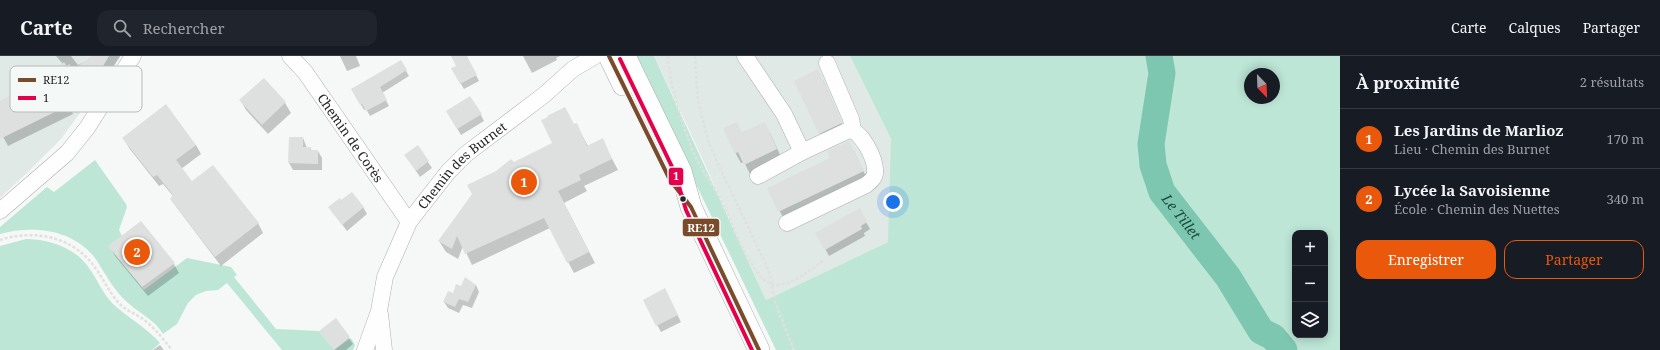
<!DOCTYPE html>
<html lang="fr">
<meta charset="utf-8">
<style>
body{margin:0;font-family:"Noto Serif",serif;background:#20242c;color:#f1f3f6}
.controls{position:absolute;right:12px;bottom:12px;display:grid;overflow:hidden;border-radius:8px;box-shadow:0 2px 10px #0003}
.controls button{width:36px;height:36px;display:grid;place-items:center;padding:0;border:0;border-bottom:1px solid #363941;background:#171b24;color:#f1f3f6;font:20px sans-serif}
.compass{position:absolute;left:1244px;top:12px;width:36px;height:36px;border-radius:50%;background:#171b24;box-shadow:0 2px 10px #0003;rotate:157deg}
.you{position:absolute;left:893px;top:146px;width:14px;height:14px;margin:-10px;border:3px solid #fff;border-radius:50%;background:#1a73e8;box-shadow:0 0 0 6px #1a73e833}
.badge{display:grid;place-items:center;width:26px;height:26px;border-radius:50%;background:#ea580c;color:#fff;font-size:13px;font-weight:700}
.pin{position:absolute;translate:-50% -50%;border:2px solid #fff;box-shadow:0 1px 4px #0006}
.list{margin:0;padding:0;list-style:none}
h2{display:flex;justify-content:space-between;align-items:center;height:52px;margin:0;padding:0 16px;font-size:17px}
h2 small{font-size:13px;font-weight:400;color:#9ea1a6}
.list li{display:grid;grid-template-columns:26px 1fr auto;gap:12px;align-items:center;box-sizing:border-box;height:60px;padding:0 16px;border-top:1px solid #363941}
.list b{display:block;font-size:15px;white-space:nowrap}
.list p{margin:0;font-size:13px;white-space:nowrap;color:#9ea1a6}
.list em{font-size:13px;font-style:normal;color:#9ea1a6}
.actions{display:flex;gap:8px;padding:12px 16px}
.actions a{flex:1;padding:9px 0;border:1px solid #ea580c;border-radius:12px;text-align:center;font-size:14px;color:#ea580c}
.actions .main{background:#ea580c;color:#fff}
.icon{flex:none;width:22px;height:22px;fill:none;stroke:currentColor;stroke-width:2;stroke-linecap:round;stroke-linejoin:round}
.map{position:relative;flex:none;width:1340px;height:294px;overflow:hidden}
header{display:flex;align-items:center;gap:24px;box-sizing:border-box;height:56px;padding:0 20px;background:#171b24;border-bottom:1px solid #363941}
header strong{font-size:19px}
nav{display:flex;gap:22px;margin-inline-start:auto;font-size:14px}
.search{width:280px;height:36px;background:#20242c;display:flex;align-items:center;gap:10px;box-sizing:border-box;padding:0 14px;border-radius:12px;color:#9ea1a6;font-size:15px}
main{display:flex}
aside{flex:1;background:#171b24}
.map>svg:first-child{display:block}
.built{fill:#e0e9e6}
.green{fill:#bde6d7;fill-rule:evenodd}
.shadow{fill:#0003}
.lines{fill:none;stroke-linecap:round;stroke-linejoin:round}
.river{stroke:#7dc6b0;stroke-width:27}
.building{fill:#dee0df}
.minor-casing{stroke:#acafae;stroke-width:17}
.major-casing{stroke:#acafae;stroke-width:22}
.path{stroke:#e0e0e0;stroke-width:2.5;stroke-dasharray:3 2;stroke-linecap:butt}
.minor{stroke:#fefefe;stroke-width:16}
.major{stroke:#fefefe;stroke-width:21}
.bus-1-casing{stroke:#f4f9f7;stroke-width:7}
.bus-2-casing{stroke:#f4f9f7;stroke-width:7}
.bus-1{stroke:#7a4b2a;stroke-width:4}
.bus-2{stroke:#e5004c;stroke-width:4}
.bus-dot{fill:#252726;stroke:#f4f9f7;stroke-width:1.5}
.labels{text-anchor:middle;stroke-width:3.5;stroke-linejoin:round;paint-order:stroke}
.street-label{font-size:13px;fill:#252726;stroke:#f4f9f7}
.water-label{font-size:14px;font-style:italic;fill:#1c483a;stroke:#f4f9f7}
.key{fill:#f4f9f7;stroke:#b6bab8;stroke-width:1}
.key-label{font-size:11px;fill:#252726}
.line-badge{stroke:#f4f9f7;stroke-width:1.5}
.badge-label{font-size:11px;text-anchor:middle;font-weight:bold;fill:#fff}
</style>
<header>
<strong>Carte</strong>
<div class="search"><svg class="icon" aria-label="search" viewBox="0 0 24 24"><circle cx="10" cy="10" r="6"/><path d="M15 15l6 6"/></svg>Rechercher</div>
<nav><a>Carte</a><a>Calques</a><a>Partager</a></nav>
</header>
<main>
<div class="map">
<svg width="1340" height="294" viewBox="0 0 1340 294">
<rect width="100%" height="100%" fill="#f5f8f7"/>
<g class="built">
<polygon points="0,0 121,0 61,83 29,115 0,142"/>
<polygon points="654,0 850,0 891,83 890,185 766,244 692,80"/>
</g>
<g class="green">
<path d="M 634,0 L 654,0 L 766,244 L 888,186 L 891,83 L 850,0 L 1340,0 L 1340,294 L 776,294 ZM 1250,18 L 1274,18 L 1274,42 L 1250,42 ZM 1295,177 L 1325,177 L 1325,279 L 1295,279 Z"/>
<path d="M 95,104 L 126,148 L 127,151 L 119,174 L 122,180 L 109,190 L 144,234 L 187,202 L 231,211 L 237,219 L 234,221 L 276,273 L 319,275 L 334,294 L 282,294 L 227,227 L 218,234 L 206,235 L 196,239 L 188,247 L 177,268 L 163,278 C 154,263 140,258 127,246 C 114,235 105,217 95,202 C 73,173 32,169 0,178 L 0,171 L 47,131 L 54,136 Z"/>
<path d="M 26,183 C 49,183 76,192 89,212 C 97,223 103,238 113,248 C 128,262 146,271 160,287 L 152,294 L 0,294 L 0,190 Z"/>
<polygon points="351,282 355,289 353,294 334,294"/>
</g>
<g class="shadow">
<polygon points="56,0 71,0 78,9 97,0 120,0 107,21 97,29 99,32 72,56 73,58 8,90 0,75 0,46 45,24 63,8"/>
<polygon points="340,0 356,0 360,10 347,15"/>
<polygon points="452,0 466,0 479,25 464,33 452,13 457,10"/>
<polygon points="523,0 560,0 556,2 557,4 532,17"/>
<polygon points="401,6 409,20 382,37 389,50 370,60 366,53 364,54 352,33"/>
<polygon points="263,24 285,47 291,57 268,78 246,54 241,45"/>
<polygon points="823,24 846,77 825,87 820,77"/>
<polygon points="565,52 574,69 576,68 588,90 602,84 618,114 584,130 587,135 564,147 595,207 574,217 550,172 472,209 463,190 458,203 446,196 439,185 513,107 553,88"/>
<polygon points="447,56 481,59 484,65 461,79"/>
<polygon points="725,73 742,77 770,77 782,103 750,118 744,106 741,107 736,98"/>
<polygon points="124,82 196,89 201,98 181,113 192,127 258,167 263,177 221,210 177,152 171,143 173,140 163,128 159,130 129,92"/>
<polygon points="303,82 307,92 310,92 312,95 318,95 322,102 322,114 293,114 289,107"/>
<polygon points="418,91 432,112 420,121 410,106"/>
<polygon points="854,95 868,125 785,165 768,133"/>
<polygon points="341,145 363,151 367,158 347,175 330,152"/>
<polygon points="859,154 870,173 864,177 865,180 829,200 817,177"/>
<polygon points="110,190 174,208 179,217 148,240 115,200"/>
<polygon points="476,229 479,236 472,252 463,249 459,257 448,252 444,246 453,238 462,232"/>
<polygon points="668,240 681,266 661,276 644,245"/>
<polygon points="336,263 353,288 346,294 334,294 320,275"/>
<polygon points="160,289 164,294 153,294"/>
</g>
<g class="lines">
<path class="river" id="s1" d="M 1159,0 L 1162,17 L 1151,88 L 1153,109 L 1162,136 L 1228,221 L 1261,275 L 1273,281 L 1284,294"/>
</g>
<g class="building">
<polygon points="92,0 109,0 102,12 93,20 95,22 68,47 69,49 0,83 0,45 44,23 64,6 67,10 69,8 74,13"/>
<polygon points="451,0 467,0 477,19 460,28 451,12 456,10"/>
<polygon points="401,4 407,14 380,31 387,44 366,55 362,48 360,49 351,33"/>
<polygon points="818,13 842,67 819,78 794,25"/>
<polygon points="264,22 286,46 262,69 239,44"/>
<polygon points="470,40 482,58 457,73 446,55"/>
<polygon points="166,48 196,89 176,104 192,125 213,109 259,167 215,201 170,143 173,139 157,119 153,121 122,82"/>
<polygon points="565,51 574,68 577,67 587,90 603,82 612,103 579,119 581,124 558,135 589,196 567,207 544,162 465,198 457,180 452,193 438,185 472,138 467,129 496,115 511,103 514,106 552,87 541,64 548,61 547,60"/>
<polygon points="737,66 742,76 765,66 777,93 744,109 738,96 735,98 723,72"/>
<polygon points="289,81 303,81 303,91 311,91 310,94 318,94 318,108 288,107"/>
<polygon points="849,85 864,115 778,156 767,132 830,102 827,95"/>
<polygon points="418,89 429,105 416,115 404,99"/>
<polygon points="352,136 364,151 342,169 328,151 340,142 341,144"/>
<polygon points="860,152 867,166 861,170 862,173 825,194 815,177"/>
<polygon points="141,165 175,207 142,231 108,190"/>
<polygon points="465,221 476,229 468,246 459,243 455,251 443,246 448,235 453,237 456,228 461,230"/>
<polygon points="665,232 678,259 656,270 643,244"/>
<polygon points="336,262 350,281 334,294 319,275"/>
</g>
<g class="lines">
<g class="minor-casing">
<g id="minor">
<path id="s2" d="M 290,0 L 305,16 L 409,166"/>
<polyline points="745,0 784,58 802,96"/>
<polyline points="827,7 851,63 853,74"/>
<path d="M 758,120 L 802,96 L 849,74 C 861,74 875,102 875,114 C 876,121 871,125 866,129 L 787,167"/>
<polyline points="0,155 67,97 87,72 133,0"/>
<polyline points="380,258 384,294"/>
<path id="s3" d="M 365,294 L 379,255 L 385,221 L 409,166 L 419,153 L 448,116 L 466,98 L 544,39 L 573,13 L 595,0"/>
</g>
</g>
<g class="major-casing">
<g id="major">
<polyline points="609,0 623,29"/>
<polyline points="625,0 681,115 691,151 759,294"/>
</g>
</g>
<g class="path">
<path d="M 668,0 C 670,31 680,59 690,88 C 697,108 711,125 721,144 C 733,168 741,195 758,217 C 761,222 766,226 772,228 C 787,234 813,212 825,203"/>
<polyline points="695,0 698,45 708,84 718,108 769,215 775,246 794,294"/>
<path d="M 0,184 C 29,174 66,179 88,203 C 101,216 107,235 120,248 C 126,255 135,257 143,263 C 154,271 163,283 172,294"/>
</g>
<use href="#minor" class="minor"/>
<use href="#major" class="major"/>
<g class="bus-1-casing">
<polyline id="bus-1" points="609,0 670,124 691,151 759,294"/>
</g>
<g class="bus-2-casing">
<polyline id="bus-2" points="620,3 675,117 686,154 752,294"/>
</g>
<use href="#bus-1" class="bus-1"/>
<use href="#bus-2" class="bus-2"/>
</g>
<circle class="bus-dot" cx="683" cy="143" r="3.5"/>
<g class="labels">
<g class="street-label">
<text dy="5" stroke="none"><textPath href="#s2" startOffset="102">Chemin de Corès</textPath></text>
<text dy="5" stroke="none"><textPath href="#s3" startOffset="214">Chemin des Burnet</textPath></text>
</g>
<g class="water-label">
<text dy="5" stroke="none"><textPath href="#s1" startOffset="170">Le Tillet</textPath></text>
</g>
</g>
<rect x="10" y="10" width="132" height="46" rx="6" class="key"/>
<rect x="18" y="22" width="18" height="4" fill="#7a4b2a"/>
<rect x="18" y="40" width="18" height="4" fill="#e5004c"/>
<g class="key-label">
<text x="43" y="28">RE12</text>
<text x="43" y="46">1</text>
</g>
<g class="line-badge">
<rect x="668" y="111" width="16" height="19" rx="4" fill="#e5004c"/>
<rect x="682" y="162" width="38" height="19" rx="4" fill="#7a4b2a"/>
</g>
<g class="badge-label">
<text x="676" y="124">1</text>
<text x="701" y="176">RE12</text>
</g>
</svg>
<div class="controls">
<button>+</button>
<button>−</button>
<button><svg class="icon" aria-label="layers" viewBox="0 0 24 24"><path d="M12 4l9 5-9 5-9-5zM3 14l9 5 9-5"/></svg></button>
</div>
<svg class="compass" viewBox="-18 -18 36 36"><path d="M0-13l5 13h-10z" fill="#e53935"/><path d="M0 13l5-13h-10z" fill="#9ea1a6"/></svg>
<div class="you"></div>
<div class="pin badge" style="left:524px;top:126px">1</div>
<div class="pin badge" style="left:137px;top:196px">2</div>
</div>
<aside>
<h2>À proximité<small>2 résultats</small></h2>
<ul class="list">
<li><span class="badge">1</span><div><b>Les Jardins de Marlioz</b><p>Lieu · Chemin des Burnet</p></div><em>170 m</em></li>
<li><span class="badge">2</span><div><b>Lycée la Savoisienne</b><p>École · Chemin des Nuettes</p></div><em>340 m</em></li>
</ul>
<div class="actions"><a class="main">Enregistrer</a><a>Partager</a></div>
</aside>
</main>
